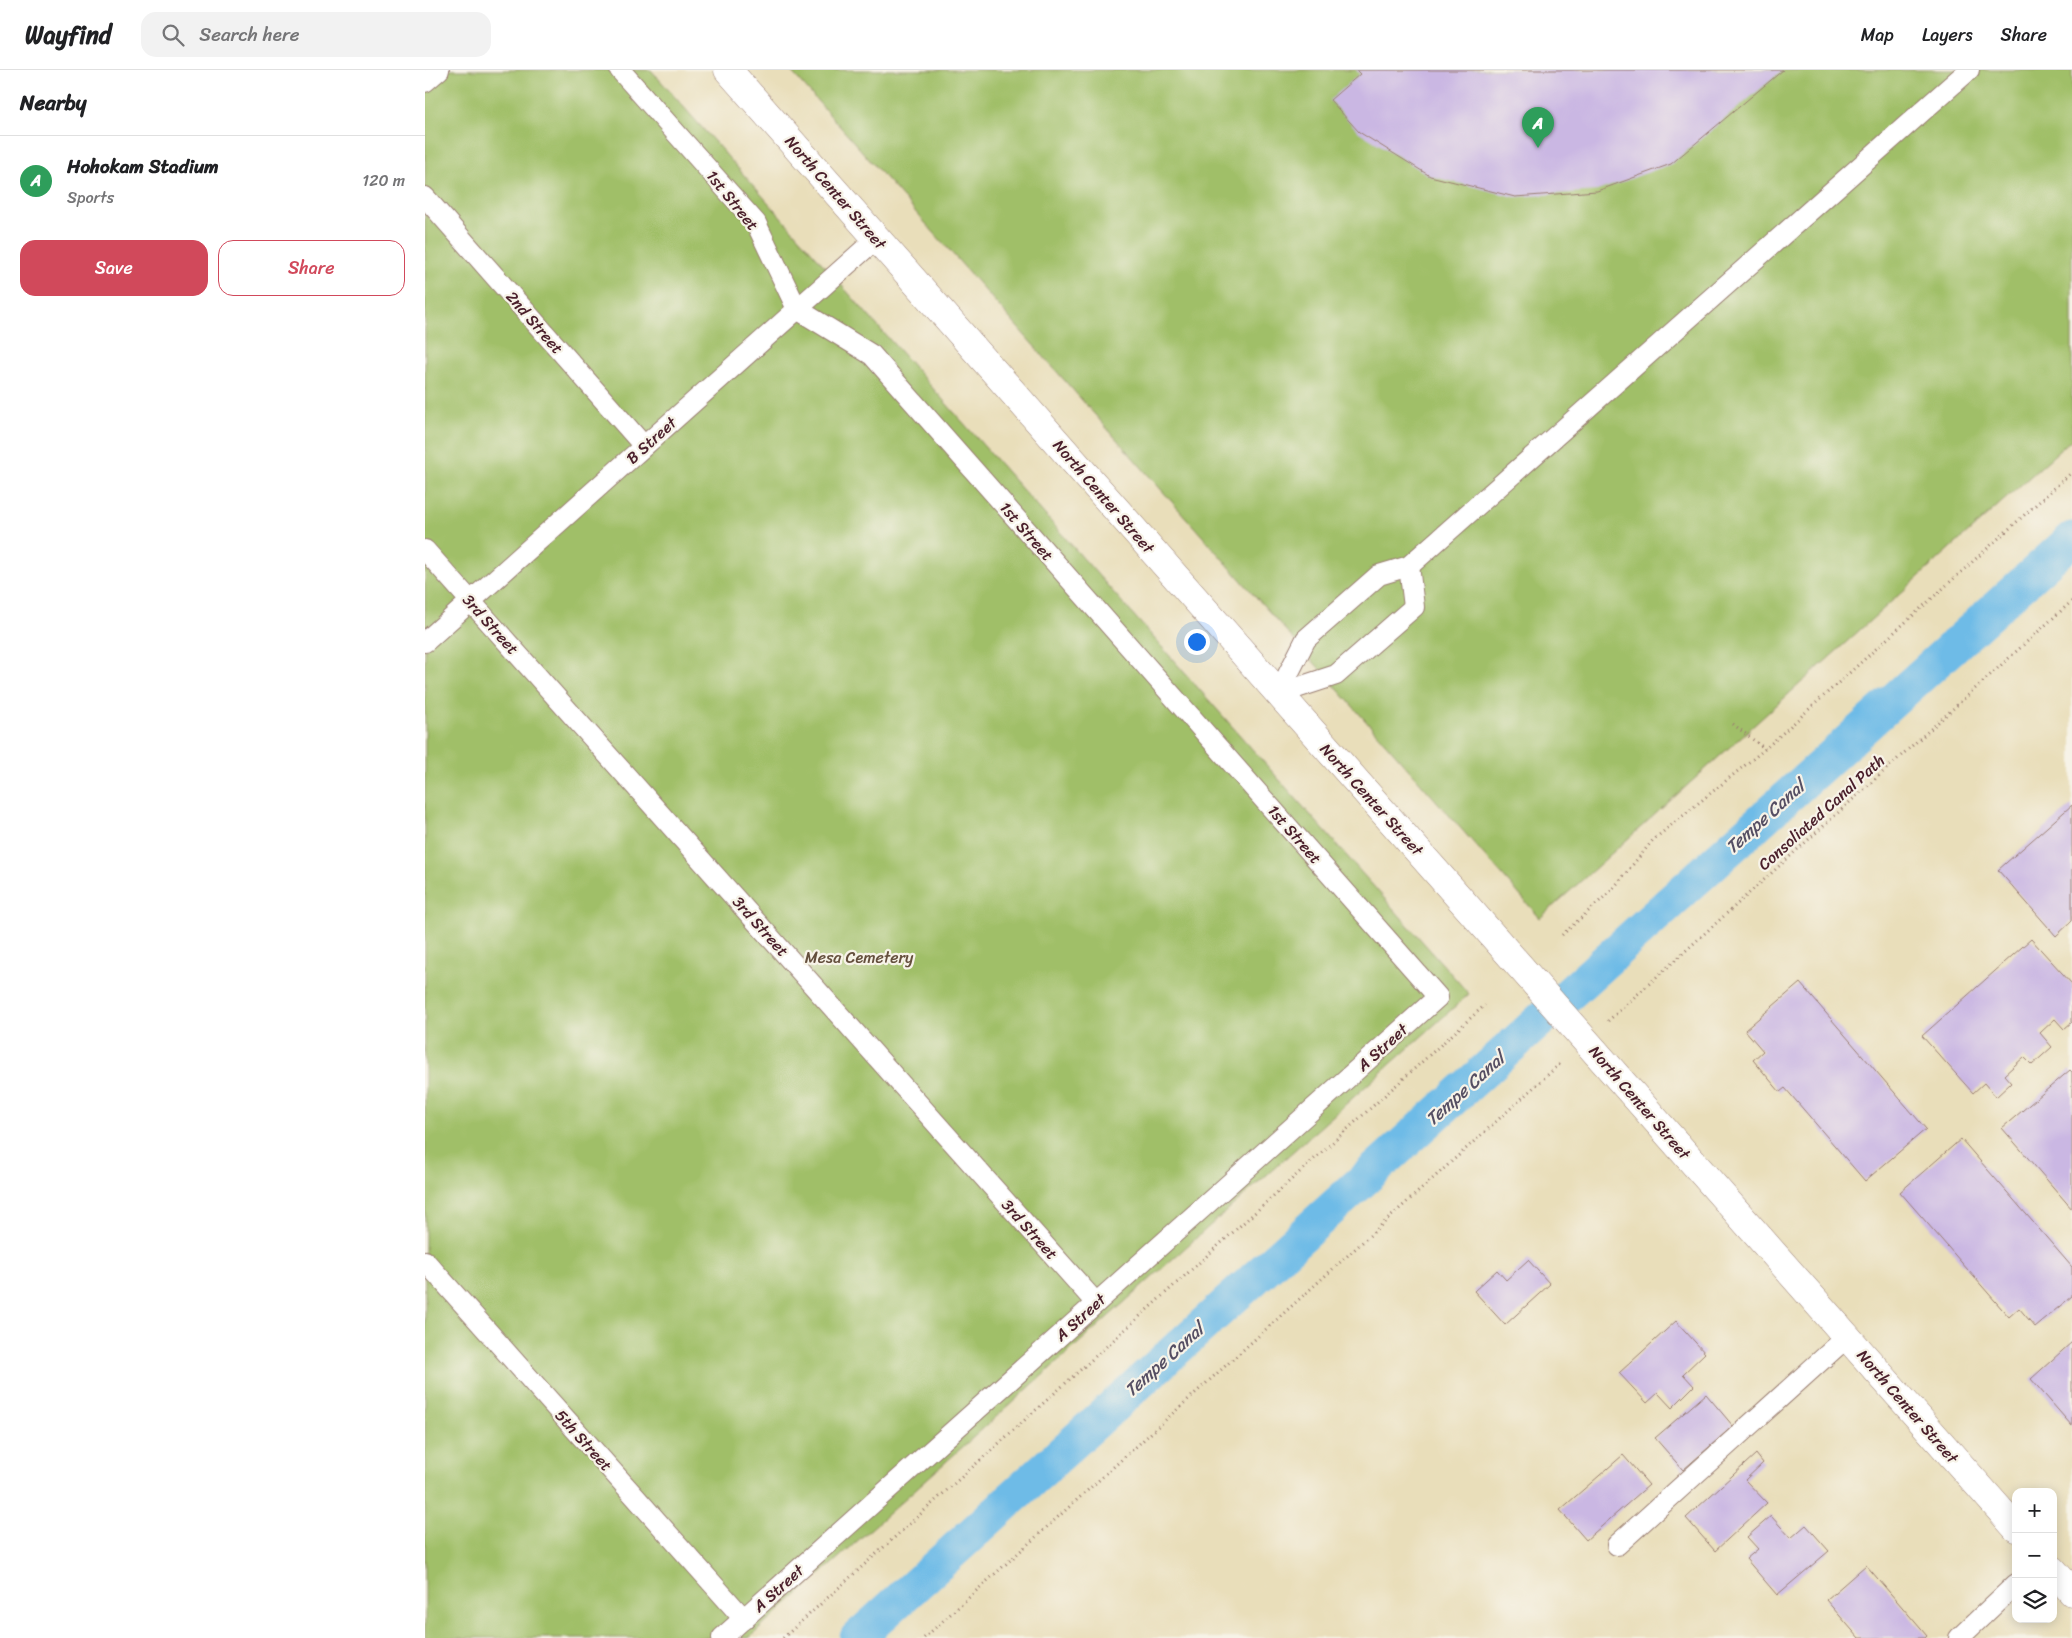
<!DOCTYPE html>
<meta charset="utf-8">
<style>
body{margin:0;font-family:Sriracha,sans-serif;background:#f2f2f2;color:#202124}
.controls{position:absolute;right:15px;bottom:15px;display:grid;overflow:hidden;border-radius:10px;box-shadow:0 2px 12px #0003}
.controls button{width:45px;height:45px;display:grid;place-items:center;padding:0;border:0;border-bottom:1px solid #e0e0e0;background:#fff;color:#202124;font:25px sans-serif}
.you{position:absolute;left:771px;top:571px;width:18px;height:18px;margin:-12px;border:4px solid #fff;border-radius:50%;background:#1a73e8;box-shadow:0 0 0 8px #1a73e833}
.badge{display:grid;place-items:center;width:32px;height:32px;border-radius:50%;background:#d1495b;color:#fff;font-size:16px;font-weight:700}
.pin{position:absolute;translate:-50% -41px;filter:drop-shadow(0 1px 2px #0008)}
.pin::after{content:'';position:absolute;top:26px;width:18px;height:15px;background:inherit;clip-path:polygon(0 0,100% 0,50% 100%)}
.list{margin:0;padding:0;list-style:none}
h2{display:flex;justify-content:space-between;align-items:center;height:65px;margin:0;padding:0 20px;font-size:21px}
h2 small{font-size:16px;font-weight:400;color:#757577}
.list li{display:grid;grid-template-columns:32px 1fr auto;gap:15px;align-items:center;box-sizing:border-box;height:90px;padding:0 20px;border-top:1px solid #e0e0e0}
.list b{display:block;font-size:19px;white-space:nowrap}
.list p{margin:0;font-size:16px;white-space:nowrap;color:#757577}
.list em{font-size:16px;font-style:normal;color:#757577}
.actions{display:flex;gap:10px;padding:15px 20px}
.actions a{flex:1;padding:11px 0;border:1px solid #d1495b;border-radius:15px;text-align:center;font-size:18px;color:#d1495b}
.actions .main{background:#d1495b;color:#fff}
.icon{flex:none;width:28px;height:28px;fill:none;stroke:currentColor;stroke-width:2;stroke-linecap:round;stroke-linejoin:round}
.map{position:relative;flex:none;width:1647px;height:1568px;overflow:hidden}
header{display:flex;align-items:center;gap:30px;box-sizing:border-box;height:70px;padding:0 25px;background:#fff;border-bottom:1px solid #e0e0e0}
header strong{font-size:24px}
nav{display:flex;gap:28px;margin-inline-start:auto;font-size:18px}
.search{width:350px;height:45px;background:#f2f2f2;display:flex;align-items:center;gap:12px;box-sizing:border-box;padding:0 18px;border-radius:15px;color:#757577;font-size:19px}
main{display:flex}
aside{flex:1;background:#fff}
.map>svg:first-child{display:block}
.green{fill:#a0bf67;stroke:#756f49}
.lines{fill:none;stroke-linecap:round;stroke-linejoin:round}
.canal{stroke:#6ebbe7;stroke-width:35}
.building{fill:#cab7e3}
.service-casing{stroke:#9a7e72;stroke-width:22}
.tertiary-casing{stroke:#9a7e72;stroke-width:29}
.path{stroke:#9a7e72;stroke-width:3;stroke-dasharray:1 4;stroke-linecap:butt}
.service{stroke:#fff;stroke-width:20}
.tertiary{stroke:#fff;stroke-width:28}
.labels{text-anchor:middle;stroke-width:4.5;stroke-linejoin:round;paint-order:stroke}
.street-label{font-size:16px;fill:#4a1f2b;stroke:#f7f3e8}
.park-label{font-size:16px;fill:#644f3d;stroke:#f7f3e8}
.water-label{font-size:18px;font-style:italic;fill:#554e63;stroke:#f7f3e8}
</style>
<header>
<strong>Wayfind</strong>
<div class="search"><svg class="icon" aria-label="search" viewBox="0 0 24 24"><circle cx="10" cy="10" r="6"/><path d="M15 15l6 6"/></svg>Search here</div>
<nav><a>Map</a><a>Layers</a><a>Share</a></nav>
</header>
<main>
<aside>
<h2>Nearby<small></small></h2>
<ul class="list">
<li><span class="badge" style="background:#2e9e5b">A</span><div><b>Hohokam Stadium</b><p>Sports</p></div><em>120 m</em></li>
</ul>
<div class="actions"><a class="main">Save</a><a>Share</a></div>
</aside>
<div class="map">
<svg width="1647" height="1568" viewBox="0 0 1647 1568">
<rect width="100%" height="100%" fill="#f7f3e8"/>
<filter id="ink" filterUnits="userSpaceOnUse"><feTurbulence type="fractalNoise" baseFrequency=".02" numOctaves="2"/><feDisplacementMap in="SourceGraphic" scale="10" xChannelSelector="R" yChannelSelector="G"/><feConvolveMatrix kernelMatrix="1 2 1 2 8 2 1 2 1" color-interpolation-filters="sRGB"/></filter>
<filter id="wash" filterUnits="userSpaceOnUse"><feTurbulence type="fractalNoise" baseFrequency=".0096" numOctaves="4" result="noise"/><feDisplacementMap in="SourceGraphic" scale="20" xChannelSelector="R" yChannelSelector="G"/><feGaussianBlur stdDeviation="1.12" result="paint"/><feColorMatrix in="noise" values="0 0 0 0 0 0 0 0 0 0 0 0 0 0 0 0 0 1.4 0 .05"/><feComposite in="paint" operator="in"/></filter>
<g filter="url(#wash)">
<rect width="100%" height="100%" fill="#e9deba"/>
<g class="green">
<polygon points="0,0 226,0 1044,924 324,1568 0,1568"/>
<polygon points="365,0 1647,0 1647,369 1115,848"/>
</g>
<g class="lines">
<polyline class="canal" points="432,1568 1647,469"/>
</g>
<g id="blocks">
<g class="building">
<polygon points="931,0 1358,0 1246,94 1172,121 1090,127 1005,106 934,62 905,30 935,4"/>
<polygon points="1647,735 1647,851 1631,866 1573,800"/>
<polygon points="1606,869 1647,914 1647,952 1639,959 1630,949 1615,963 1627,977 1607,995 1599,987 1579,1005 1586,1013 1571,1027 1559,1013 1548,1023 1497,966"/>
<polygon points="1375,913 1501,1059 1440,1111 1360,1018 1355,1022 1328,990 1338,981 1320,960"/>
<polygon points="1645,1000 1647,1002 1647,1139 1577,1058"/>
<polygon points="1536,1069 1647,1197 1647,1226 1610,1257 1594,1238 1584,1247 1475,1122"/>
<polygon points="1103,1190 1125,1214 1080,1255 1049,1221 1072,1200 1081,1210"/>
<polygon points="1251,1251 1280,1283 1258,1304 1269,1316 1247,1338 1233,1323 1222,1333 1194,1303"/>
<polygon points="1647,1272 1647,1356 1606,1309"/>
<polygon points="1281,1324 1308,1356 1258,1400 1230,1368"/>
<polygon points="1331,1384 1338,1393 1320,1410 1342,1433 1290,1481 1261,1448"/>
<polygon points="1198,1385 1224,1415 1161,1470 1135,1440"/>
<polygon points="1346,1446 1366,1468 1381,1455 1404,1481 1352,1525 1321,1489 1333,1479 1322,1467"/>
<polygon points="1441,1495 1502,1566 1500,1568 1434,1568 1401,1530"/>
</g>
</g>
</g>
<g filter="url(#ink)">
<use href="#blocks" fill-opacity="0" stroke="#9a7e72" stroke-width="1"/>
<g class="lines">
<g class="service-casing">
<g id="service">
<polyline points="195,0 331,153 372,239 447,285 1013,927 297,1568"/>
<polyline points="0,12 14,0"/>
<polyline points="0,127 219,376"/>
<polyline points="0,480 671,1233"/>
<polyline points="0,572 452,168"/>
<polyline points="853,624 881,569 954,505 984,496 1544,0"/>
<polyline points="853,624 911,605 989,537 984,496"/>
<polyline points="0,1191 319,1549"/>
<polyline points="1192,1475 1422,1267"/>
<polyline points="1534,1568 1591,1514"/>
</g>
</g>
<g class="tertiary-casing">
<g id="tertiary">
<polyline points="303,0 1591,1458"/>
<polyline points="1628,1500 1647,1522"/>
</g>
</g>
<g class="path">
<polyline points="1308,654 1340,679"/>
<polyline points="1137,865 1187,820 1228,770 1340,679 1647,402"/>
<polyline points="1183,951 1647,531"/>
<polyline points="358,1568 1060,935"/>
<polyline points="499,1568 1137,992"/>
</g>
<use href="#service" class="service"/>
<use href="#tertiary" class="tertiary"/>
</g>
</g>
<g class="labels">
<g class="street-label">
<text transform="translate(411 122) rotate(49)" y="6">North Center Street</text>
<text transform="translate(308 130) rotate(51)" y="6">1st Street</text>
<text transform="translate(110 252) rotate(49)" y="6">2nd Street</text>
<text transform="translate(226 370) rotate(-42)" y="6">B Street</text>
<text transform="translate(679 426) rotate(49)" y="6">North Center Street</text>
<text transform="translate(602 461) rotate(49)" y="6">1st Street</text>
<text transform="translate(66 554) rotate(48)" y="6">3rd Street</text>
<text transform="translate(947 729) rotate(48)" y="6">North Center Street</text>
<text transform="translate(1396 742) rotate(-42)" y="6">Consoliated Canal Path</text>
<text transform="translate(870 764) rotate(49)" y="6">1st Street</text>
<text transform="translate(336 856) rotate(48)" y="6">3rd Street</text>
<text transform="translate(957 977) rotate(-42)" y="6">A Street</text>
<text transform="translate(1215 1032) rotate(49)" y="6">North Center Street</text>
<text transform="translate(605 1159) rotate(48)" y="6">3rd Street</text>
<text transform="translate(655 1247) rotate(-42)" y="6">A Street</text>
<text transform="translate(1483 1336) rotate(49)" y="6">North Center Street</text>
<text transform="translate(159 1370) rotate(48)" y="6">5th Street</text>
<text transform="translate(353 1518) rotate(-42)" y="6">A Street</text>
</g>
<g class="park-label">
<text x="434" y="893">Mesa Cemetery</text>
</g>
<g class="water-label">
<text transform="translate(1340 747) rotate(-42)" y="6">Tempe Canal</text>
<text transform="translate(1040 1019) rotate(-42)" y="6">Tempe Canal</text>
<text transform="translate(739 1290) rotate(-42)" y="6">Tempe Canal</text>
</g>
</g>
</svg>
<div class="controls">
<button>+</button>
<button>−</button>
<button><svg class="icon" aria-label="layers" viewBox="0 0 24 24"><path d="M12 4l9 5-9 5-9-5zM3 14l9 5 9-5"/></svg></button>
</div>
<div class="you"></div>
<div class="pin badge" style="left:1113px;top:78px;background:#2e9e5b">A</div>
</div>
</main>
